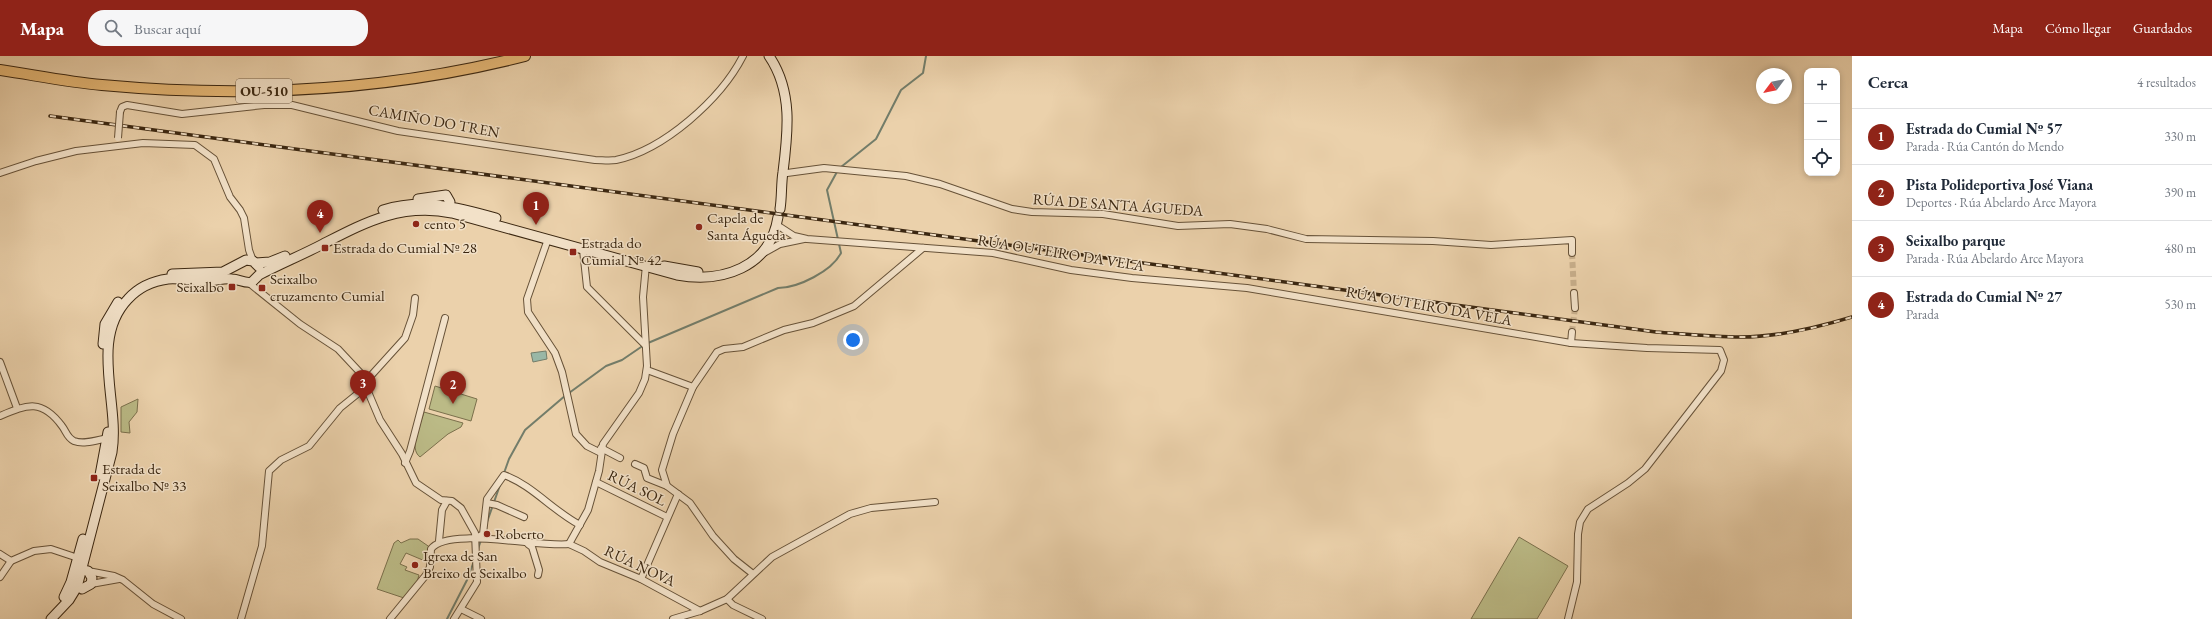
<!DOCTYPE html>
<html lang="es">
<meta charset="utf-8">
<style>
body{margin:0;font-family:"EB Garamond",serif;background:#f6f6f7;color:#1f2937}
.controls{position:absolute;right:12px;top:12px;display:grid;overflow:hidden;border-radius:8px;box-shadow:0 2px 6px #0003}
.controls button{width:36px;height:36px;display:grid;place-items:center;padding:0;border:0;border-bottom:1px solid #e0e1e3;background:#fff;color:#1f2937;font:20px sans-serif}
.compass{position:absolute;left:1756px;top:12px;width:36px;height:36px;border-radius:50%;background:#fff;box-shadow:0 2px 6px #0003;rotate:238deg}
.you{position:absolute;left:853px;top:284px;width:14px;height:14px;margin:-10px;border:3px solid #fff;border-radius:50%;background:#1a73e8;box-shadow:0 0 0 6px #1a73e833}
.badge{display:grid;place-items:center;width:26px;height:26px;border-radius:50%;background:#8f2418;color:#fff;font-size:13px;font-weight:700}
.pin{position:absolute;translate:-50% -33px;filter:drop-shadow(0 1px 2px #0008)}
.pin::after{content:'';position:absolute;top:21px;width:14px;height:12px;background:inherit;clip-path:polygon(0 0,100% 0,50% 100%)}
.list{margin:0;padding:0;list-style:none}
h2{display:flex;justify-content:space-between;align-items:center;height:52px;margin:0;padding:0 16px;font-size:17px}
h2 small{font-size:13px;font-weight:400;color:#747a83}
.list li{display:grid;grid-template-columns:26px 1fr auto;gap:12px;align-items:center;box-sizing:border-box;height:56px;padding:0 16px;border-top:1px solid #e0e1e3}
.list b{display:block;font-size:15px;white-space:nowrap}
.list p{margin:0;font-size:13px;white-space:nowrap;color:#747a83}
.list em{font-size:13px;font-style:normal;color:#747a83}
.icon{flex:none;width:22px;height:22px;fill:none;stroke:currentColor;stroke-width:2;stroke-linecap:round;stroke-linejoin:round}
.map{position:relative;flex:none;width:1852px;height:563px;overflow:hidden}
header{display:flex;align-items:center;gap:24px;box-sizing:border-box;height:56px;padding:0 20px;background:#8f2418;color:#fff}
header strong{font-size:19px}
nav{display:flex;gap:22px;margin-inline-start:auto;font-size:14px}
.search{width:280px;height:36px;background:#f6f6f7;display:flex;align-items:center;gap:10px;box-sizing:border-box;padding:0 14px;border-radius:16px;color:#747a83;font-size:15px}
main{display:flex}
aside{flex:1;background:#fff}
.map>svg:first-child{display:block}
.green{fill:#bbba86;stroke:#7b704c}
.water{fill:#99b7a6;stroke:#737d6a}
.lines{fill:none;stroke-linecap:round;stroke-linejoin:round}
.stream{stroke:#737d6a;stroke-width:2}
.street-tunnel{stroke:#c8af8c;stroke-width:6;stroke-dasharray:6 3;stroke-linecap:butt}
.street-casing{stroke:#675238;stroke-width:8}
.secondary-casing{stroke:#3b2711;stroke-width:11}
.primary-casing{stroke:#3b2711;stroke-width:12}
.street{stroke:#f2e1c8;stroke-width:6}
.secondary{stroke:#f2e1c8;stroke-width:9}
.primary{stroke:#e6b876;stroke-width:10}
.rail-casing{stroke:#3b2711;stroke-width:3.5}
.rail{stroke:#f2e1c8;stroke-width:2;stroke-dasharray:6;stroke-linecap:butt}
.street-bridge-casing{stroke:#675238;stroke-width:8;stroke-linecap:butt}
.street-bridge{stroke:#f2e1c8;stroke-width:6}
.poi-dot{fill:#8f2418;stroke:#f2e1c8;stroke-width:1.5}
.labels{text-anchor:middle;stroke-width:3;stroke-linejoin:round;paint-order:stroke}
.shield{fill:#f2e1c8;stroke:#725f48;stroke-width:1}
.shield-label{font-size:14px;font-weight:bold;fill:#3b2711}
.street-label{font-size:15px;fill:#3b2711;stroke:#f2e1c8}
.poi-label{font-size:15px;fill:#3b2711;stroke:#f2e1c8;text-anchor:start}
</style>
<header>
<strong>Mapa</strong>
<div class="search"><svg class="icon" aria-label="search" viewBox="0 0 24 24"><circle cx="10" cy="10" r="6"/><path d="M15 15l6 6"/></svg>Buscar aquí</div>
<nav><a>Mapa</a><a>Cómo llegar</a><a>Guardados</a></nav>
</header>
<main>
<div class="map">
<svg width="1852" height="563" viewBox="0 0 1852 563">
<rect width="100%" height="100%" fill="#ebd1ab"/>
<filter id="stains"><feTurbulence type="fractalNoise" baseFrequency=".005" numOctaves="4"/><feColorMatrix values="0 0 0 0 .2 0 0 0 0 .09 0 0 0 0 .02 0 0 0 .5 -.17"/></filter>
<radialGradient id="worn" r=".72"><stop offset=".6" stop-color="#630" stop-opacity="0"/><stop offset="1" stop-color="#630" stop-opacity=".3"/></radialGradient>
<g class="green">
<polygon points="435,330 477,343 471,365 429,353"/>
<polygon points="138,343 137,356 129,366 130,377 121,376 121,351"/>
<path d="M 424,356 L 463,367 L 461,371 L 448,378 L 420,401 C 408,392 421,368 424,356 Z"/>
<polygon points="1519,481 1568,510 1537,563 1471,563"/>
<polygon points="410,483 418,483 431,492 425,505 406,497 400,508 407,511 405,514 419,519 417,526 404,542 377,533 394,487 398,484 401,487"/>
</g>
<polygon class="water" points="546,295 547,303 533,306 531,297"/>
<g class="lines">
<g class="stream">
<polyline points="841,111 876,83 901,34 923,17 926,0"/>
<path d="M 648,287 L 778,232 C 798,232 832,215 841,197 L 827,134 L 838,114"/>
<polyline points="569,337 606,310 622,304 644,289"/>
<polyline points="504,417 509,403 525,374 566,339"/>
<polyline points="487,466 500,429"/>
<polyline points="478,493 481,484"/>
<polyline points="447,563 467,524 474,505"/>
</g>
<g class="street-tunnel">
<polyline points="1572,197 1574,237"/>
<polyline points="1572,276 1575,252"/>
</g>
<g class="street-casing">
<g id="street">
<path d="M 120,56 L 122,51 L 127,49 L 182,58 L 264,49 L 292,49 L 398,75 L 595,104 C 602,104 609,105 616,104 C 664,94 721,43 743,0"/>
<polyline points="0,117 36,105 76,95 143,87 195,89 214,103 230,141 240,154 244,162 249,194 253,205"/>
<polyline points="787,117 824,112 906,120 940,128 1012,153 1032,156 1103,158 1178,170 1230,168 1267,173 1306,183 1433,185 1491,189 1572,184 1572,197"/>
<polyline points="777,169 794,180 807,183 993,197 1071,214 1132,222 1247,232 1571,287 1647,292 1720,294 1724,304 1721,315 1645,413 1628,427 1588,453 1580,466 1578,478 1577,526 1568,563"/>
<polyline points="548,183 527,243 528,256 555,297 562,316 576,378 587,390 601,397"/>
<polyline points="583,194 587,231 645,289"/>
<polyline points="762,198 780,188 804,183"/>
<polyline points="249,227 300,268 338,293 367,324 366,331 380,364 402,398 416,427 441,444 452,445 461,452 475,477 477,526 454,563"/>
<polyline points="1574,237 1575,252"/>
<polyline points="1571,287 1572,276"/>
<polyline points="0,306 17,352"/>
<polyline points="647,314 693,331"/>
<polyline points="367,324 405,282 413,259 415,242"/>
<path d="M 0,360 C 28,348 42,343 62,370 C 66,375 67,382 74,385 C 84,389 97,384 108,382"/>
<polyline points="601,392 620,402"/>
<polyline points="405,407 410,395 445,262"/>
<polyline points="635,408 644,412 647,422 667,430"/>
<polyline points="596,426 667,461"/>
<polyline points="487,447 497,449 524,461"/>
<path d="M 476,482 L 483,478 L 487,443 L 504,419 C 532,429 553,455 580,469"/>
<polyline points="439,485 442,454 447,445"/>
<polyline points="528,488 532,491 539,514 538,519"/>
<polyline points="569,488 588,454 599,415 603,388 639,337 645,323 647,310 643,241 646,209"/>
<polyline points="569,488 584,495 600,506 641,523 700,555"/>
<polyline points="0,498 11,505 34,495 51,493 78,502"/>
<polyline points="88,515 114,520 123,524 153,548 181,563"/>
<polyline points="753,518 734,503 713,480 690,447 667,430 662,414 673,378 693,331 717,296 724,293 743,291 784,274 813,267 854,250 923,192"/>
<polyline points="0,521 11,505"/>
<polyline points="641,523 678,438"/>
<polyline points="91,528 119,523"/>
<polyline points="727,543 733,549 762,563"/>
<polyline points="461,553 481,563"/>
<polyline points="241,563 262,490 269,415 281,404 309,390 340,352 366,331"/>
<path d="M 390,563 L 426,519 L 430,511 L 431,493 C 447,470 541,492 569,488"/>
<polyline points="673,563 700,555 727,543 772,501 850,458 871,452 935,446"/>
</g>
</g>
<g class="secondary-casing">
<g id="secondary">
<path d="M 769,0 C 793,35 788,76 783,116 C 781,128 782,141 780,153"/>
<polyline points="418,143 446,139 450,146 449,152"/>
<path d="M 383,154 C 423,142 457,151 496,162"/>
<polyline points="256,207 270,206 285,200"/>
<polyline points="664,210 698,216"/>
<polyline points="172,218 223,216 246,204 253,205 259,211"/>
<polyline points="103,288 105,268 118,246"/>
<polyline points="100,419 108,376"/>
<polyline points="74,527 82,533 91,528 92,522 88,515 82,514 78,516"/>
<polyline points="64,541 71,526 83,483"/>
<path d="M 51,563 L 69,544 L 77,531 L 112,396 C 120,347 89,284 128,243 C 138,232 153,225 168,223 C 181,222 194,225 207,225 C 216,225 223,222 232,223 C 239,223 245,228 252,226 L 259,219 C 280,208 302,199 323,188 C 366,166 401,147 452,157 L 677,219 C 722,227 770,212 778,161"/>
</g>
</g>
<g class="primary-casing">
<path id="primary" d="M 0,14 C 34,19 68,26 102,29 C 243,42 388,35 525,0"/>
</g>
<use href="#street" class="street"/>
<use href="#secondary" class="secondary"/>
<use href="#primary" class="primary"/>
<g class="rail-casing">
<path id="rail" d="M 50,60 L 1656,276 C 1684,278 1713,281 1741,281 C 1779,281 1816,272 1852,261"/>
</g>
<use href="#rail" class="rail"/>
<g class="street-bridge-casing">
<polyline id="street-bridge" points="118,82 120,56"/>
</g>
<use href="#street-bridge" class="street-bridge"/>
</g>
<g class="poi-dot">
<circle cx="416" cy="168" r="4"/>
<circle cx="699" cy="171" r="4"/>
<rect x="321" y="188" width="8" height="8" rx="2"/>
<rect x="569" y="192" width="8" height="8" rx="2"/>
<rect x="228" y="227" width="8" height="8" rx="2"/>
<rect x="258" y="228" width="8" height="8" rx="2"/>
<rect x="90" y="418" width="8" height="8" rx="2"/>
<circle cx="487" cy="478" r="4"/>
<circle cx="415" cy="509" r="4"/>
</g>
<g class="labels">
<rect class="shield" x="236" y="23" width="56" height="24" rx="3"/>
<g class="shield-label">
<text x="264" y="40">OU-510</text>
</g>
<g class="street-label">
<text transform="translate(434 65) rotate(10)" y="5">CAMIÑO DO TREN</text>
<text transform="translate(1118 149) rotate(4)" y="5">RÚA DE SANTA ÁGUEDA</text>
<text transform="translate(1061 197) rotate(9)" y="5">RÚA OUTEIRO DA VELA</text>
<text transform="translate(1429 250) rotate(10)" y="5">RÚA OUTEIRO DA VELA</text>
<text transform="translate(637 432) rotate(26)" y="5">RÚA SOL</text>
<text transform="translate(640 510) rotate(25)" y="5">RÚA NOVA</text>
</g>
<g class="poi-label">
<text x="707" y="167">Capela de<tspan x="707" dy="17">Santa Águeda</tspan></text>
<text x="424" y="173">cento 5</text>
<text x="581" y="192">Estrada do<tspan x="581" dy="17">Cumial Nº 42</tspan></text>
<text x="333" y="197">Estrada do Cumial Nº 28</text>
<text x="270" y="228">Seixalbo<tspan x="270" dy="17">cruzamento Cumial</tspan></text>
<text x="224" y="236" text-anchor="end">Seixalbo</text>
<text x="102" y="418">Estrada de<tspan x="102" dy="17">Seixalbo Nº 33</tspan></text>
<text x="495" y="483">Roberto</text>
<text x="423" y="505">Igrexa de San<tspan x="423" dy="17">Breixo de Seixalbo</tspan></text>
</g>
</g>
<rect width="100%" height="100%" filter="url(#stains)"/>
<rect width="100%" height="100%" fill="url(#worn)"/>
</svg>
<div class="controls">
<button>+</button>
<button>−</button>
<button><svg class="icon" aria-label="locate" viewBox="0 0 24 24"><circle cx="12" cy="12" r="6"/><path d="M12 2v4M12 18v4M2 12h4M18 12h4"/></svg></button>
</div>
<svg class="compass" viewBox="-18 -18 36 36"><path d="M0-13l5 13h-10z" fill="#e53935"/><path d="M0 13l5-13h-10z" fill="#747a83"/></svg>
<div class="you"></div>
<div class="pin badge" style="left:536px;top:169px">1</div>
<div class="pin badge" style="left:453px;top:348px">2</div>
<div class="pin badge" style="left:363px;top:347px">3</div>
<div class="pin badge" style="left:320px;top:177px">4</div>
</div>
<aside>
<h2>Cerca<small>4 resultados</small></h2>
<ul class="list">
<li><span class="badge">1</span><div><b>Estrada do Cumial Nº 57</b><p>Parada · Rúa Cantón do Mendo</p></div><em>330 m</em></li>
<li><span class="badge">2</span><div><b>Pista Polideportiva José Viana</b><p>Deportes · Rúa Abelardo Arce Mayora</p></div><em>390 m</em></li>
<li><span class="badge">3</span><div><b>Seixalbo parque</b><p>Parada · Rúa Abelardo Arce Mayora</p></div><em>480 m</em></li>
<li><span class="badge">4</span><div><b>Estrada do Cumial Nº 27</b><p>Parada</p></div><em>530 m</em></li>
</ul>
</aside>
</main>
